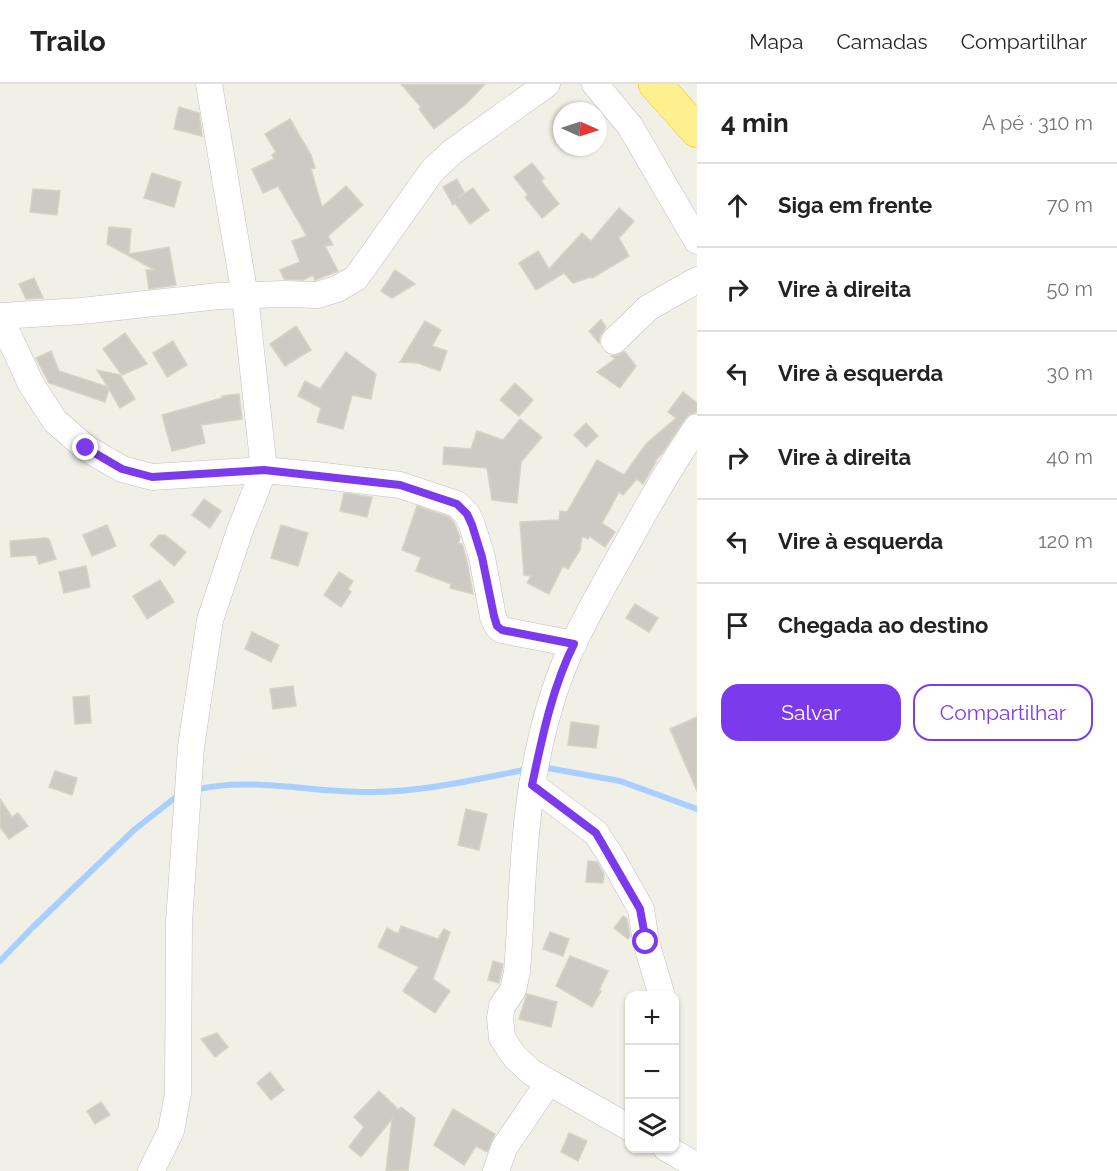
<!DOCTYPE html>
<html lang="pt">
<meta charset="utf-8">
<style>
body{margin:0;font-family:Raleway,sans-serif;background:#f6f6f6;color:#222}
.controls{position:absolute;right:18px;bottom:18px;display:grid;overflow:hidden;border-radius:12px;box-shadow:0 2px 4px #0004}
.controls button{width:54px;height:54px;display:grid;place-items:center;padding:0;border:0;border-bottom:2px solid #e0e0e0;background:#fff;color:#222;font:30px sans-serif}
.compass{position:absolute;left:553px;top:18px;width:54px;height:54px;border-radius:50%;background:#fff;box-shadow:0 2px 4px #0004;rotate:93deg}
.stop{position:absolute;width:18px;height:18px;margin:-14px;border:4px solid #7c3aed;border-radius:50%;background:#fff}
.stop.end{background:#7c3aed;border-color:#fff;box-shadow:0 2px 6px #0008}
.list{margin:0;padding:0;list-style:none}
h2{display:flex;justify-content:space-between;align-items:center;height:78px;margin:0;padding:0 24px;font-size:26px}
h2 small{font-size:20px;font-weight:400;color:#767676}
.list li{display:grid;grid-template-columns:39px 1fr auto;gap:18px;align-items:center;box-sizing:border-box;height:84px;padding:0 24px;border-top:2px solid #e0e0e0}
.list b{display:block;font-size:22px;white-space:nowrap}
.list em{font-size:20px;font-style:normal;color:#767676}
.actions{display:flex;gap:12px;padding:18px 24px}
.actions a{flex:1;padding:14px 0;border:2px solid #7c3aed;border-radius:18px;text-align:center;font-size:21px;color:#7c3aed}
.actions .main{background:#7c3aed;color:#fff}
.icon{flex:none;width:33px;height:33px;fill:none;stroke:currentColor;stroke-width:2;stroke-linecap:round;stroke-linejoin:round}
.map{position:relative;flex:none;width:697px;height:1087px;overflow:hidden}
header{display:flex;align-items:center;gap:36px;box-sizing:border-box;height:84px;padding:0 30px;background:#fff;border-bottom:2px solid #e0e0e0}
header strong{font-size:28px}
nav{display:flex;gap:33px;margin-inline-start:auto;font-size:21px}
main{display:flex}
aside{flex:1;background:#fff}
.map>svg:first-child{display:block}
.lines{fill:none;stroke-linecap:round;stroke-linejoin:round}
.stream{stroke:#a8cfff;stroke-width:6}
.building{fill:#cccac3;stroke:#d6d3c4;stroke-width:1.5}
.minor-casing{stroke:#bebfc5;stroke-width:27}
.highway-casing{stroke:#f7c600;stroke-width:34}
.minor{stroke:#fff;stroke-width:26}
.highway{stroke:#fff08f;stroke-width:33}
.route{stroke:#7c3aed;stroke-width:8}
</style>
<header>
<strong>Trailo</strong>
<nav><a>Mapa</a><a>Camadas</a><a>Compartilhar</a></nav>
</header>
<main>
<div class="map">
<svg width="697" height="1087" viewBox="0 0 697 1087">
<rect width="100%" height="100%" fill="#f1f0e6"/>
<g class="lines">
<g class="stream">
<polyline points="542,683 620,697 697,725"/>
<path d="M 194,706 C 252,692 312,709 371,708 C 424,708 477,695 529,685"/>
<polyline points="0,877 32,844 134,746 181,709"/>
</g>
</g>
<g class="building">
<polygon points="401,0 485,0 466,20 434,45 419,25 421,23"/>
<polygon points="179,23 199,29 202,52 174,45"/>
<polygon points="290,35 311,71 315,84 311,85 322,123 346,102 363,121 328,152 333,161 325,162 338,187 315,196 313,191 303,196 284,195 280,186 300,178 292,157 307,152 278,102 263,109 252,85 274,75 272,71 276,68 265,50"/>
<polygon points="532,79 544,94 541,97 559,120 542,134 525,113 528,111 514,93"/>
<polygon points="152,89 181,98 174,123 144,114"/>
<polygon points="457,95 464,108 458,114 473,104 489,126 470,140 455,119 453,121 443,103"/>
<polygon points="33,105 60,107 57,131 30,128"/>
<polygon points="619,124 634,137 619,154 629,172 592,194 591,193 573,199 564,189 536,206 519,179 538,167 549,185 582,149 591,157"/>
<polygon points="109,143 131,145 129,170 169,163 176,201 149,205 146,186 155,186 107,160"/>
<polygon points="395,186 415,200 392,214 381,207"/>
<polygon points="34,194 43,214 26,215 19,200"/>
<polygon points="601,236 606,243 600,252 599,259 589,247"/>
<polygon points="425,237 441,246 432,262 447,267 440,287 418,279 400,278"/>
<polygon points="296,242 311,266 285,282 270,260"/>
<polygon points="125,249 147,280 122,291 103,265"/>
<polygon points="173,257 187,281 167,293 153,269"/>
<polygon points="51,267 59,287 108,303 97,286 120,291 135,315 120,324 109,305 105,318 49,299 36,274"/>
<polygon points="346,268 376,290 371,315 352,311 343,345 317,338 321,324 298,312 305,297 320,305"/>
<polygon points="625,268 636,282 620,304 597,288 615,275 611,272 618,271"/>
<polygon points="515,299 533,316 519,332 500,316"/>
<polygon points="683,308 697,319 697,328 690,330 685,335 663,368 655,377 656,378 643,400 637,395 623,411 619,408 602,439 615,448 605,463 589,452 588,455 582,452 580,466 568,485 563,482 549,510 527,499 531,492 524,491 520,438 559,436 560,427 567,428 597,376 624,391 646,360 676,334 668,328"/>
<polygon points="239,310 242,335 201,341 205,359 172,367 162,331 222,314 222,312"/>
<polygon points="520,335 542,353 521,378 517,419 492,416 487,384 443,380 444,363 471,365 477,347 503,356"/>
<polygon points="586,339 598,352 586,363 574,351"/>
<polygon points="344,409 372,413 367,433 340,427"/>
<polygon points="204,415 221,427 210,444 192,431"/>
<polygon points="417,422 449,433 454,439 460,453 458,460 462,460 467,477 473,510 450,504 451,500 416,487 421,473 402,466"/>
<polygon points="107,441 116,462 92,472 83,451"/>
<polygon points="281,441 308,449 298,482 271,474"/>
<polygon points="159,451 165,451 186,468 174,482 150,461"/>
<polygon points="46,454 49,455 56,475 39,480 36,471 11,473 10,457"/>
<polygon points="86,482 90,503 64,509 59,488"/>
<polygon points="339,488 353,497 348,505 351,508 341,523 324,511"/>
<polygon points="160,496 174,518 147,535 133,512"/>
<polygon points="635,520 658,534 649,548 626,534"/>
<polygon points="252,548 279,561 271,578 245,565"/>
<polygon points="293,602 296,622 273,625 270,605"/>
<polygon points="89,612 91,639 75,640 73,613"/>
<polygon points="697,633 697,707 670,645"/>
<polygon points="571,638 599,642 596,664 568,661"/>
<polygon points="55,687 77,694 72,711 49,703"/>
<polygon points="0,715 12,733 18,729 28,742 9,755 0,743"/>
<polygon points="466,725 487,730 479,766 458,761"/>
<polygon points="588,777 597,778 604,790 603,799 586,798"/>
<polygon points="623,832 627,835 630,852 628,855 614,844"/>
<polygon points="401,842 438,855 444,845 450,848 433,895 450,907 435,929 403,907 419,883 378,863 387,844 398,850"/>
<polygon points="550,848 569,855 563,872 543,865"/>
<polygon points="570,872 608,887 599,906 601,907 592,923 556,902"/>
<polygon points="493,877 503,880 499,899 488,896"/>
<polygon points="527,910 557,918 551,943 519,935"/>
<polygon points="217,949 228,963 215,973 201,955"/>
<polygon points="270,988 284,1006 271,1016 257,999"/>
<polygon points="379,1007 399,1026 401,1023 415,1034 408,1087 386,1087 392,1035 361,1073 349,1063 364,1043 354,1033"/>
<polygon points="101,1018 110,1031 95,1040 87,1027"/>
<polygon points="453,1025 495,1050 487,1068 476,1062 464,1081 434,1061"/>
<polygon points="569,1049 587,1057 578,1077 561,1068"/>
</g>
<g class="lines">
<g class="minor-casing">
<g id="minor">
<polyline points="595,0 630,42 697,157"/>
<polyline points="0,232 81,227 219,212 285,210 317,211 337,205 356,194 432,87 452,68 547,0"/>
<polyline points="0,233 31,300 55,337 86,364 122,385 152,393 264,386 316,391 400,401 457,420 467,430 472,441 482,473 493,533 497,542 502,546 574,560"/>
<polyline points="614,257 648,224 697,196"/>
<polyline points="532,701 596,749 614,777 641,825 646,858 662,912"/>
<path d="M 630,1044 L 531,988 L 515,973 L 502,954 L 500,934 L 502,922 L 513,906 L 517,888 C 522,826 522,763 532,702 C 539,659 550,614 567,574 C 583,536 605,500 624,465 C 647,423 670,382 697,343"/>
<polyline points="666,1064 697,1082"/>
<polyline points="151,1087 171,1047 178,1009 179,838 191,663 210,536 240,446 264,386 245,212 209,0"/>
<polyline points="496,1087 504,1064 548,999"/>
</g>
</g>
<g class="highway-casing">
<polyline id="highway" points="655,0 697,47"/>
</g>
<use href="#minor" class="minor"/>
<use href="#highway" class="highway"/>
</g>
<g class="lines">
<path class="route" d="M 86,364 L 122,385 L 152,393 L 264,386 L 400,401 L 457,420 L 467,430 L 472,441 L 482,473 L 494,532 L 497,542 L 502,546 L 574,560 C 552,604 542,654 532,701 L 596,749 L 640,825 L 646,858"/>
</g>
</svg>
<div class="controls">
<button>+</button>
<button>−</button>
<button><svg class="icon" aria-label="layers" viewBox="0 0 24 24"><path d="M12 4l9 5-9 5-9-5zM3 14l9 5 9-5"/></svg></button>
</div>
<svg class="compass" viewBox="-18 -18 36 36"><path d="M0-13l5 13h-10z" fill="#e53935"/><path d="M0 13l5-13h-10z" fill="#767676"/></svg>
<div class="stop" style="left:646px;top:858px"></div>
<div class="stop end" style="left:86px;top:364px"></div>
</div>
<aside>
<h2>4 min<small>A pé · 310 m</small></h2>
<ul class="list">
<li><svg class="icon" aria-label="ahead" viewBox="0 0 24 24"><path d="M12 20V5M6 11l6-6 6 6"/></svg><div><b>Siga em frente</b></div><em>70 m</em></li>
<li><svg class="icon" aria-label="right" viewBox="0 0 24 24"><path d="M7 20v-9h11M14 6l5 5-5 5"/></svg><div><b>Vire à direita</b></div><em>50 m</em></li>
<li><svg class="icon" aria-label="left" viewBox="0 0 24 24"><path d="M17 20v-9H6M10 6l-5 5 5 5"/></svg><div><b>Vire à esquerda</b></div><em>30 m</em></li>
<li><svg class="icon" aria-label="right" viewBox="0 0 24 24"><path d="M7 20v-9h11M14 6l5 5-5 5"/></svg><div><b>Vire à direita</b></div><em>40 m</em></li>
<li><svg class="icon" aria-label="left" viewBox="0 0 24 24"><path d="M17 20v-9H6M10 6l-5 5 5 5"/></svg><div><b>Vire à esquerda</b></div><em>120 m</em></li>
<li><svg class="icon" aria-label="arrive" viewBox="0 0 24 24"><path d="M6 21V4h12l-3 4 3 4H6"/></svg><div><b>Chegada ao destino</b></div></li>
</ul>
<div class="actions"><a class="main">Salvar</a><a>Compartilhar</a></div>
</aside>
</main>
